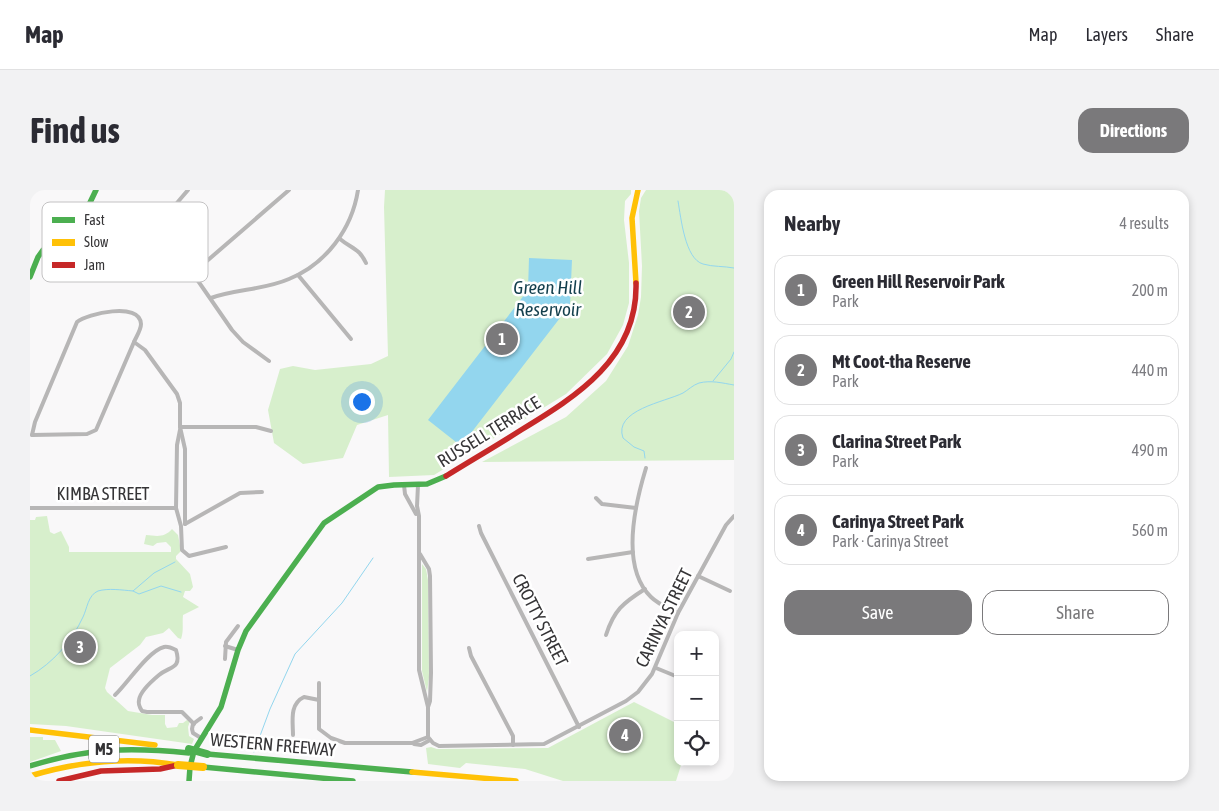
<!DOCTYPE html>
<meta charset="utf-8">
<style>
body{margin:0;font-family:"Asap Condensed",sans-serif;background:#f2f2f3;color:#2b2b33}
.controls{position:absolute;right:15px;bottom:15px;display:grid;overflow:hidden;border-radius:10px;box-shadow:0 2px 8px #0003}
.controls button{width:45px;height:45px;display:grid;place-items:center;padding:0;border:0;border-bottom:1px solid #e1e1e2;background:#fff;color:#2b2b33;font:25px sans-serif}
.you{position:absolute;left:331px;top:211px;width:18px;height:18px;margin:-12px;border:4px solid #fff;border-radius:50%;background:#1a73e8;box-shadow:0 0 0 8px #1a73e833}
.badge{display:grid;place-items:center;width:32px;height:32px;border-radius:50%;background:#7a797b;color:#fff;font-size:16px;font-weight:700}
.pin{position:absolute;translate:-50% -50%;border:2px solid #fff;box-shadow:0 1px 5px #0006}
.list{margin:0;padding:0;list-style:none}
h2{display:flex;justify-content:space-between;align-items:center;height:65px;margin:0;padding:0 20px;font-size:21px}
h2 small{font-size:16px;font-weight:400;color:#7c7c81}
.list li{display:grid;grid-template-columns:32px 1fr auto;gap:15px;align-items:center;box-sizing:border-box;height:70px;margin:0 10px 10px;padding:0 10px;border:1px solid #e1e1e2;border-radius:15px}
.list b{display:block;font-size:19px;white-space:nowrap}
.list p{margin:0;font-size:16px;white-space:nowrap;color:#7c7c81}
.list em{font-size:16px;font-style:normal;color:#7c7c81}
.actions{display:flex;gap:10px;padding:15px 20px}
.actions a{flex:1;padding:11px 0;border:1px solid #7a797b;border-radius:15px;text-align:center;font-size:18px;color:#7a797b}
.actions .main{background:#7a797b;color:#fff}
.icon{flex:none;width:28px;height:28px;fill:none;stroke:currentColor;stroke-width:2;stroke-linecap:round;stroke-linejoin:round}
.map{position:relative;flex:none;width:704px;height:591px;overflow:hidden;border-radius:15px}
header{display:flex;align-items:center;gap:30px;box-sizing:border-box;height:70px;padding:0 25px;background:#fff;border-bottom:1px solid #e1e1e2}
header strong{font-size:24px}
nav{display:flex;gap:28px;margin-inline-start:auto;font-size:18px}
.intro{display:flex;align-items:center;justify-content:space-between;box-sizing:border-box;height:120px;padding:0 30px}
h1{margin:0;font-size:35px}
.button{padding:12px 22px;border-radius:15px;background:#7a797b;color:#fff;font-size:18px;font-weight:700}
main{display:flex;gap:30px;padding:0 30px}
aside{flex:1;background:#fff;border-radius:15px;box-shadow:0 2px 8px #0003}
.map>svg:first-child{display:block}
.green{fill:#d7efcc}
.water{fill:#93d6ee}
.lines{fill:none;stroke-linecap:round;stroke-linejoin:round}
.stream{stroke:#93d6ee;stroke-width:1}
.street{stroke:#b7b6b6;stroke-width:4}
.fast{stroke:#4caf50;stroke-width:5.5}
.slow{stroke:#ffc107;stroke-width:5.5}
.jam{stroke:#c62828;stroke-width:5.5}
.fast-bridge{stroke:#4caf50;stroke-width:8}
.slow-bridge{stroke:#ffc107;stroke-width:8}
.labels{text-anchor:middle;stroke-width:5;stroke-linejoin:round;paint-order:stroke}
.shield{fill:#fff;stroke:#727273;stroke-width:1}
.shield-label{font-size:16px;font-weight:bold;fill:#363537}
.street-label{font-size:18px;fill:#363537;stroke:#fff}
.water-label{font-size:19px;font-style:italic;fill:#133f4d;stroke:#fff}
.key{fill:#fff;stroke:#c3c2c3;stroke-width:1}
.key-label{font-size:14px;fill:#363537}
</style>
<header>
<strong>Map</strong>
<nav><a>Map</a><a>Layers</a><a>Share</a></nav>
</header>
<div class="intro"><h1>Find us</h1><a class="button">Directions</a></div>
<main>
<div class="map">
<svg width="704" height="591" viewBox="0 0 704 591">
<rect width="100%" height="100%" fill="#f9f8f9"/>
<g class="green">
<polygon points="355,0 601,0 601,4 595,11 594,30 599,73 599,113 593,135 577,164 536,204 404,285 359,287 358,225 327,235 313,268 273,274 244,253 238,220 250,179 263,176 285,180 341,174 358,166 354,17"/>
<polygon points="616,0 704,0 704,270 452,272 536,227 576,191 598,156 608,125 611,107 612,76 609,21 611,8"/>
<path d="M 17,326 L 20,342 L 24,344 L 31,341 L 39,357 L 39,362 L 141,362 L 141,357 L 136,352 L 127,353 L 123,356 L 114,354 L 116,345 C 127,346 134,348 142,339 L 148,345 L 151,361 L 146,366 L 146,369 L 160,384 L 163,397 L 160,401 L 155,401 L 153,407 L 169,417 L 153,425 C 152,434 154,440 151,449 L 148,448 L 139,438 L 133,443 L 116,447 L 110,455 L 80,478 L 75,498 L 77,502 L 98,521 L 122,525 L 135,525 L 135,534 L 137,538 L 147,537 L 149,533 L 153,533 L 157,530 L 160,531 L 158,537 L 159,546 L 164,549 L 162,554 L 36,536 L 0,534 L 0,330 L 5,330 L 6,327 Z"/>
<polygon points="392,374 396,379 398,390 399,487 397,502 392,481"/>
<polygon points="604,512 648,534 648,572 652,572 646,591 533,591 495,579 436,573 430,578 398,574 396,558 401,557 407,559 518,558"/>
<polygon points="0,547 13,547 13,550 25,550 31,561 0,572"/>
</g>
<polygon class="water" points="499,68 542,70 540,115 431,256 398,230 498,100"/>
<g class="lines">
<g class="stream">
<path d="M 648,11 C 651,28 655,69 673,74 C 683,77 694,76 704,78"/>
<polyline points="683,191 701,169 704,162"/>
<path d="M 615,268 L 614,261 L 604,257 L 593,248 C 583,220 635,212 653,203 C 658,200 663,195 669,193 C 681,190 692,193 704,195"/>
<polyline points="103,401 109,404 131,396 151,402"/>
<path d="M 0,486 C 23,473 42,451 53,427 C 57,419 58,405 68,401 C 78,398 92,400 103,401 L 124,383 L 145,372"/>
<polyline points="224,562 240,519 265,464 312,413 343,368"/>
</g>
<g class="street">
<path d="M 158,0 C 144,17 130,27 139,49 L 202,140 L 213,152 L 239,171"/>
<path d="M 310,49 C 322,59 329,58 336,73"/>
<polyline points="163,83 259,0"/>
<polyline points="268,85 321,149"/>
<path d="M 181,108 C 206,99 234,100 259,89 C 296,74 322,39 328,0"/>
<polyline points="150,237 226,237 241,241"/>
<polyline points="150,240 147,255 146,318 151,336 152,360 159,366 196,357"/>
<path d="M 2,245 L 5,232 L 47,132 C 57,124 110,111 111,134 C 111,140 106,147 104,152 L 115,160 L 147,204 L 150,213 L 150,237 L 155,259 L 155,334"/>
<polyline points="2,245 57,244 66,240 104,152"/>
<path d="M 616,278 C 605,314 590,377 621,407 C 629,415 639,418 648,423"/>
<polyline points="374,295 375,304 386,324"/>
<polyline points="388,295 387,316 389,326 389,480 398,517 398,547"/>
<polyline points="566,308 572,314 606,318"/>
<polyline points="0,318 146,318"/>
<polyline points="155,334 210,303 232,302"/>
<polyline points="449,336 451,343 549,537"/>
<polyline points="390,364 399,379 400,386 401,483 400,511 398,517"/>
<polyline points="558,369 603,362"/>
<polyline points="668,386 700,401"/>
<path d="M 576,445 C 584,420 593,413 615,399"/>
<polyline points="195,456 208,460"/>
<polyline points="439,458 441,466 483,546 483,555"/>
<polyline points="195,469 196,452 208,436"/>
<polyline points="626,478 648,487"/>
<polyline points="289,493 289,539 301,548 315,553 382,553 398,547"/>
<path d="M 85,505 C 97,494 118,461 134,457 C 138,456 142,458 146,460 C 152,479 140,476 129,485 C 123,490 110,502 109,510 C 108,514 110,518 112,521 L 117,522 L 152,522 L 164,534"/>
<path d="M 263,545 C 263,532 259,514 274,507 L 289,510"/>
<polyline points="398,547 403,553 409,556 514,554 596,511 608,502 622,484 648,423 696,335 704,326"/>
<polyline points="171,548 163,543 162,539 163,534 171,528"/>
<polyline points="384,554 391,555 400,550"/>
</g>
<g class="fast">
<polyline points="0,87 8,67 13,60 49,30 55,23 66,0"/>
<polyline points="177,564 382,582"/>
<path d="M 0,576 C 57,558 100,557 159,563"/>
<polyline points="173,577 323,591"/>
<polyline points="159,591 160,577 164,561 191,517 208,460 216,441 294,333 348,297 364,295 397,294 416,286"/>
</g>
<g class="slow">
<polyline points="606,93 602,28 608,0"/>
<polyline points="0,540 125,555"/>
<polyline points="382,582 486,591"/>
<path d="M 0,586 C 49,571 97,566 148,575"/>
</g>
<g class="jam">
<path d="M 416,286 C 440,271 466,256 491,240 C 547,206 608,168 606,93"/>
<polyline points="29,591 71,581 130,579 148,575"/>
</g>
<polyline class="fast-bridge" points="159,559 177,564"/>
<polyline class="slow-bridge" points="148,575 173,577"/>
</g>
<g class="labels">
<rect class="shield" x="59" y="545.5" width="30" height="27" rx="4"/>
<g class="shield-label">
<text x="74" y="565">M5</text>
</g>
<g class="street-label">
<text transform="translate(459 242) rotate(-32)" y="6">RUSSELL TERRACE</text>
<text x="73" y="310">KIMBA STREET</text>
<text transform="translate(634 428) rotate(-64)" y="6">CARINYA STREET</text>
<text transform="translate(510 430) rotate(63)" y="6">CROTTY STREET</text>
<text transform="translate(243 555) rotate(5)" y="6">WESTERN FREEWAY</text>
</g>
<g class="water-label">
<text x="518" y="104">Green Hill<tspan x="518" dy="22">Reservoir</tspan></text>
</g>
</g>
<rect x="12" y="12" width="166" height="80" rx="8" class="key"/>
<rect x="22" y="27" width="23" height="6" fill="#4caf50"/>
<rect x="22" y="49" width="23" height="7" fill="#ffc107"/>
<rect x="22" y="72" width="23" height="6" fill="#c62828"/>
<g class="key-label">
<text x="54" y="35">Fast</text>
<text x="54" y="57">Slow</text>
<text x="54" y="80">Jam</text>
</g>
</svg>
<div class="controls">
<button>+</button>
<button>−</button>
<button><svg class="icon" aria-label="locate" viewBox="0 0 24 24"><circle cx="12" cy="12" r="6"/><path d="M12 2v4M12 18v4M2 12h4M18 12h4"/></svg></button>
</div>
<div class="you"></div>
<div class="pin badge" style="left:472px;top:149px">1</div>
<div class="pin badge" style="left:659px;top:122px">2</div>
<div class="pin badge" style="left:50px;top:457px">3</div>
<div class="pin badge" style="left:595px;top:545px">4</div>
</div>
<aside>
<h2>Nearby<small>4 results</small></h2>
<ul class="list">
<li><span class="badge">1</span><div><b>Green Hill Reservoir Park</b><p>Park</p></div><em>200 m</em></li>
<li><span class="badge">2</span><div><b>Mt Coot-tha Reserve</b><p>Park</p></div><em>440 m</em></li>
<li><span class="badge">3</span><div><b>Clarina Street Park</b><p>Park</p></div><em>490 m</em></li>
<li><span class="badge">4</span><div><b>Carinya Street Park</b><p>Park · Carinya Street</p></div><em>560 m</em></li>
</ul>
<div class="actions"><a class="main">Save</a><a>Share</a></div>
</aside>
</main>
